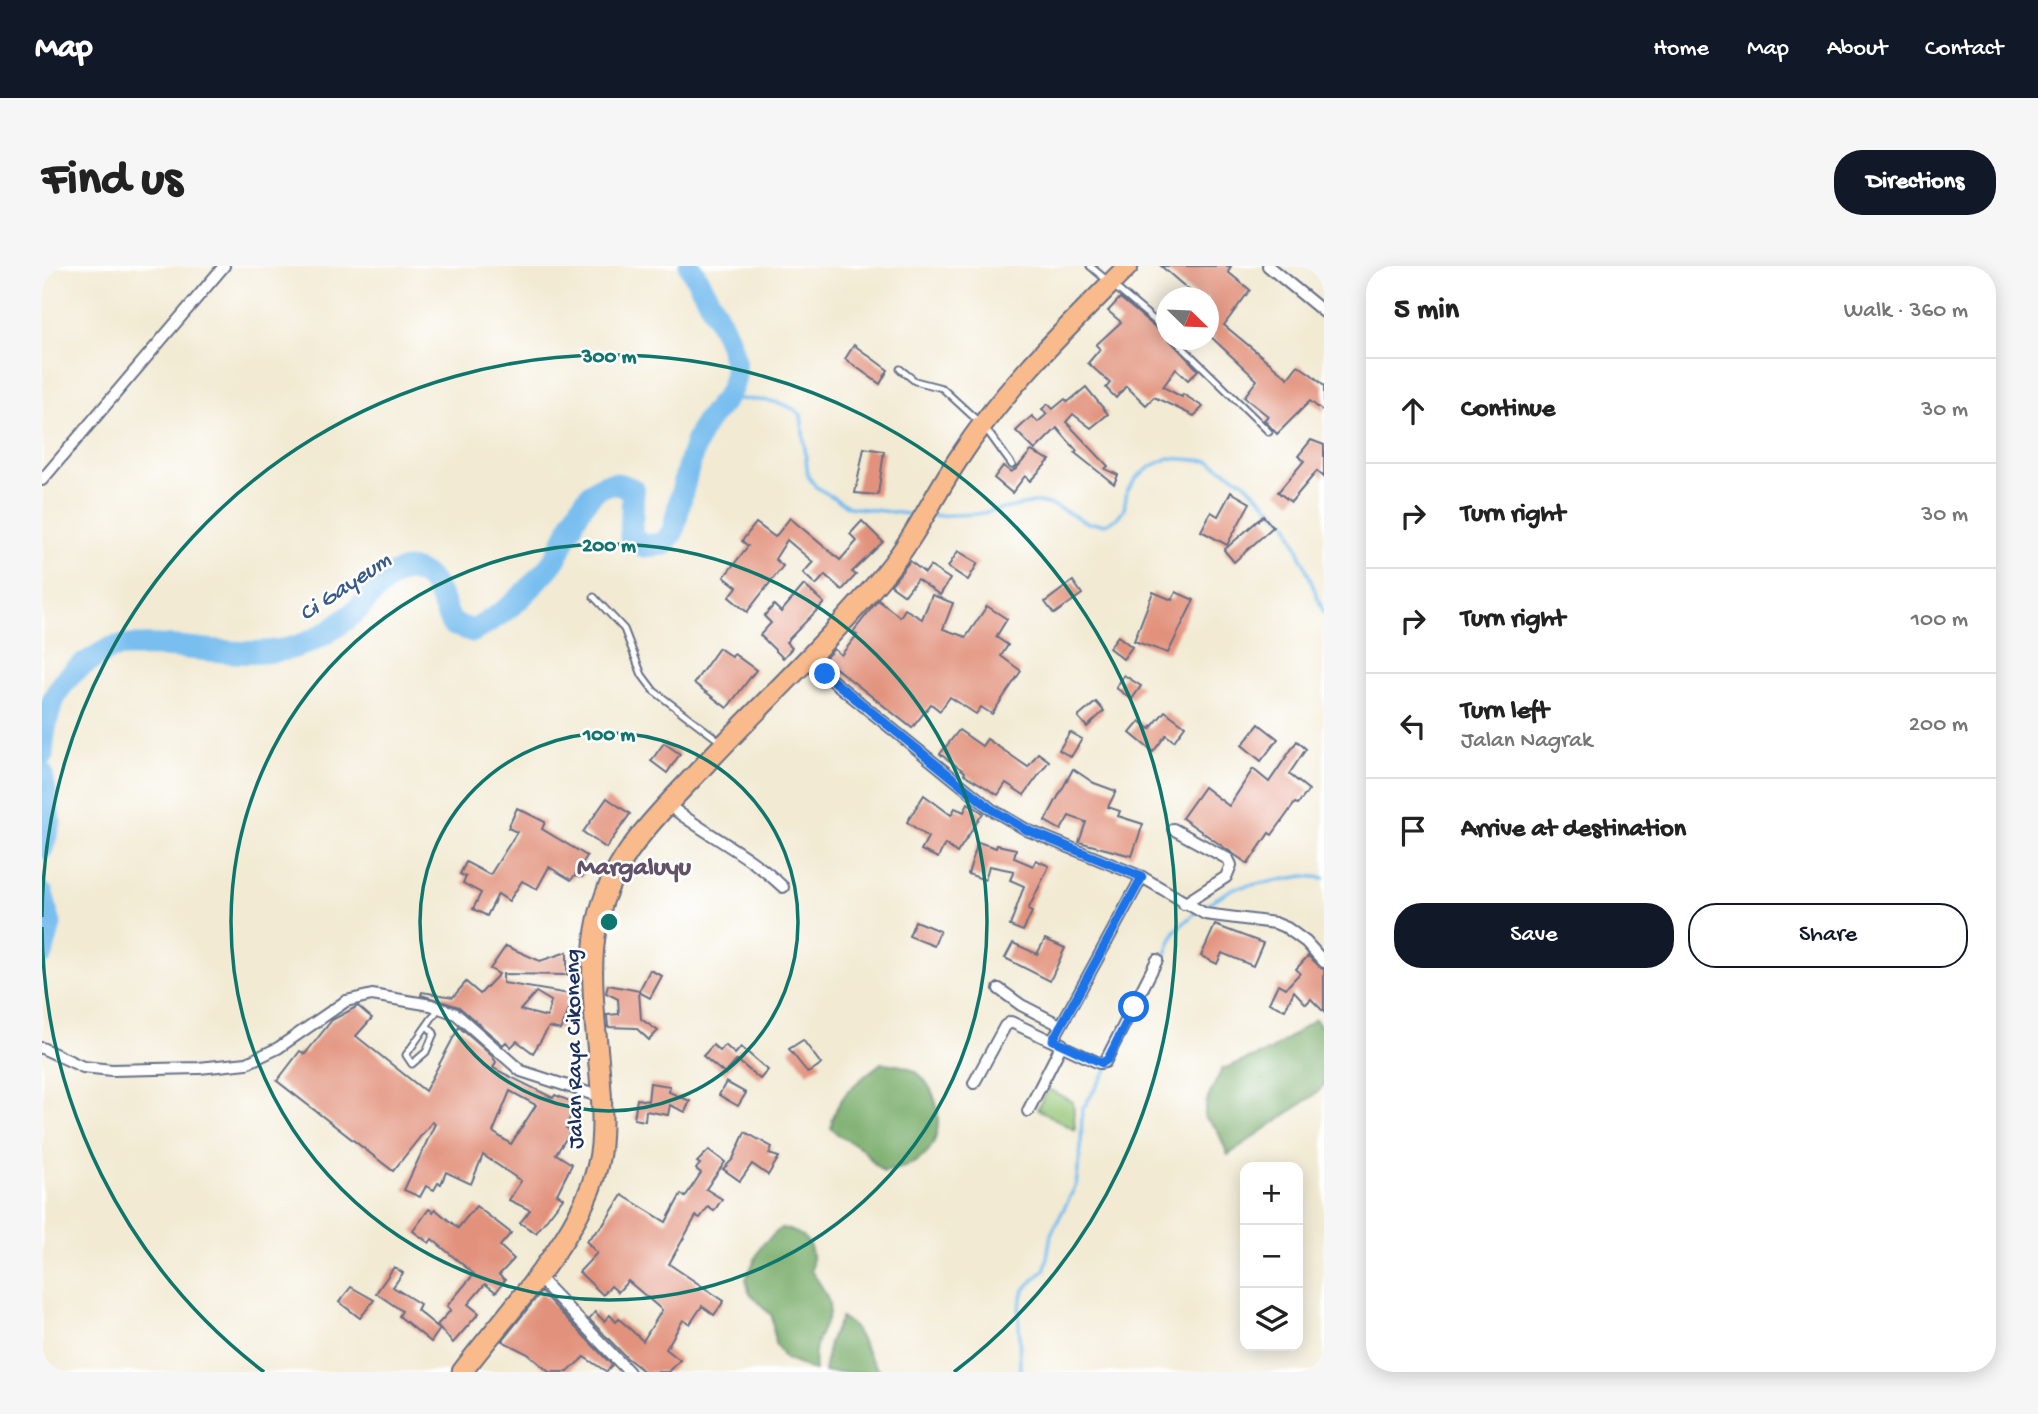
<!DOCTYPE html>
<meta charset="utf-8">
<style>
body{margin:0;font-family:"Gochi Hand",sans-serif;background:#f6f6f6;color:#222}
.controls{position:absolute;right:21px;bottom:21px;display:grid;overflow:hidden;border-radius:14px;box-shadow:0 4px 18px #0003}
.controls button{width:63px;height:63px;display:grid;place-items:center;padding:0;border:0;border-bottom:2px solid #e0e0e0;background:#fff;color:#222;font:35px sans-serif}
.compass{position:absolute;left:1114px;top:21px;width:63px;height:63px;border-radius:50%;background:#fff;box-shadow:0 4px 18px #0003;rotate:113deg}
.stop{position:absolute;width:21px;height:21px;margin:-16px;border:5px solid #1a73e8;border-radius:50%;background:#fff}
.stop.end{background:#1a73e8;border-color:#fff;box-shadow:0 2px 7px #0008}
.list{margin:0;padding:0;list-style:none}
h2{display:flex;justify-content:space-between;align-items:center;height:91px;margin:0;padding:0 28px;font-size:30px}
h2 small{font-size:23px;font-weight:400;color:#767676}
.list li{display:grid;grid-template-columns:46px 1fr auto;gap:21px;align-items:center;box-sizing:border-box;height:105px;padding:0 28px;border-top:2px solid #e0e0e0}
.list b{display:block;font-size:26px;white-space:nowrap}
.list p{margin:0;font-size:23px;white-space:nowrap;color:#767676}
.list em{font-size:23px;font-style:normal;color:#767676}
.actions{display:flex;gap:14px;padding:21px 28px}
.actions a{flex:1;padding:16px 0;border:2px solid #111827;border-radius:28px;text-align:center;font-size:24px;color:#111827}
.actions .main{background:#111827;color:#fff}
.icon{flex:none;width:38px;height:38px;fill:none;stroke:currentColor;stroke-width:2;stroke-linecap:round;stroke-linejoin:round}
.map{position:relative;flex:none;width:1282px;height:1106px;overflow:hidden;border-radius:28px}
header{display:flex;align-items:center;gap:42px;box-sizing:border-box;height:98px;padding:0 35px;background:#111827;color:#fff}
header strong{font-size:33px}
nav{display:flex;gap:38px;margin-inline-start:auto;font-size:24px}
.intro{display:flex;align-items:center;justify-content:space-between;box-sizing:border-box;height:168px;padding:0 42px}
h1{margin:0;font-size:49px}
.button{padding:18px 32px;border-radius:28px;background:#111827;color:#fff;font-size:24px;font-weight:700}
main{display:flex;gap:42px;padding:0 42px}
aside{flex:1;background:#fff;border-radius:28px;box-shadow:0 4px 18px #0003}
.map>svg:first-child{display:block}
.green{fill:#93c575;stroke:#577a6a;stroke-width:2}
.forest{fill:#76aa66;stroke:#486c62;stroke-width:2}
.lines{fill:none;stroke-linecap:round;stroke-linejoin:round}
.stream{stroke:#78beef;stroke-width:3.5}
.river{stroke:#78beef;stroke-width:23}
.building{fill:#e2927b;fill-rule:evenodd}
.lane-casing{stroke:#667087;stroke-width:9}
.street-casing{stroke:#667087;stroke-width:14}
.highway-casing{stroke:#667087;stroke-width:23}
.lane{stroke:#fff;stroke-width:5}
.street{stroke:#fff;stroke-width:10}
.highway{stroke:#fabb8c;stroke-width:19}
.route{stroke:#1a73e8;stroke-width:9}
.ring{fill:none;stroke:#0f766e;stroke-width:3.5}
.labels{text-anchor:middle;stroke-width:5;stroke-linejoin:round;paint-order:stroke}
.street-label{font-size:23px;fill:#1b2f5e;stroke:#fff}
.water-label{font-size:24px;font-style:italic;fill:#375a8a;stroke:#fff}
.quarter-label{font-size:26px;font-weight:bold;fill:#615268;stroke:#fff}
.centre{fill:#0f766e;stroke:#fff;stroke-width:3.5}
.ring-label{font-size:21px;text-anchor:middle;font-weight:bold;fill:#0f766e;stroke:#fff;stroke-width:5;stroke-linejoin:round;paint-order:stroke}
</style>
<header>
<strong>Map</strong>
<nav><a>Home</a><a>Map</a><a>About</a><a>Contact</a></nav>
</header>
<div class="intro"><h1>Find us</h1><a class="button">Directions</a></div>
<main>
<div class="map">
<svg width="1282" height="1106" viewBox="0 0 1282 1106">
<rect width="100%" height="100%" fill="#fff"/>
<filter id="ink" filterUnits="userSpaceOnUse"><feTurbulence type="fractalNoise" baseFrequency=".0143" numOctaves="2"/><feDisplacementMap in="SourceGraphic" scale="14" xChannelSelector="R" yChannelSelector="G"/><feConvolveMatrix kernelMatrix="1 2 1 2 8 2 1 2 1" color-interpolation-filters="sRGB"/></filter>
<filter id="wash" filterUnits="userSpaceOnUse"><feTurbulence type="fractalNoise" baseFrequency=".00686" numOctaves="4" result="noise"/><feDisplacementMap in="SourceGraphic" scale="28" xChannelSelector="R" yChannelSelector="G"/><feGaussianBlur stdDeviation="1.57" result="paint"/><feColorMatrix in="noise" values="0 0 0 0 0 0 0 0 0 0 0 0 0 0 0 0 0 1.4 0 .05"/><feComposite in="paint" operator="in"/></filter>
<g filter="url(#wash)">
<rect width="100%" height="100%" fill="#f2ead3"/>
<polygon class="green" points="1006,823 1031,836 1033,864 995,843"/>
<g class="forest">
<polygon points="1273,753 1282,764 1282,819 1275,827 1186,889 1175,863 1162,851 1165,834 1180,803 1228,785"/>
<path d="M 839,797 C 853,798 869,800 879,810 C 900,833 904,873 878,893 C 867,901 855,903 842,906 C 831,899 826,887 817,881 C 805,873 800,874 789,862 C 792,831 817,815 839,797 Z"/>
<path d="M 739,962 C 764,966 774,980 769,1005 C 811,1060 767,1050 773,1105 L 743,1093 L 733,1078 L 730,1050 L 707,1026 L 704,1013 L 719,980 Z"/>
<path d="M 799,1052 C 820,1060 822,1092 840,1106 L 782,1106 L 787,1076 Z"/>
</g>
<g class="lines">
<g class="stream">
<path d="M 685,133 C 710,134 740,131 759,149 L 766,210 L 774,221 L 807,241 L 874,249"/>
<polyline points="888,250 935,248 997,236 1013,240 1046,257 1063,258 1074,253 1082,243 1085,225 1095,211 1110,200 1127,192 1167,195 1201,215 1246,258 1282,347"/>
<polyline points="1160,641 1192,622 1262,610 1282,612"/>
<polyline points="978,1106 977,1043 982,1024 1003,1003 1009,968 1034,919 1039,882 1040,844 1071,794 1113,715 1133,665 1154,646"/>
</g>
<g class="river">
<path d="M 0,489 C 2,450 12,415 47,395 C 55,391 62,385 70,382 C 78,379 88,380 97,380 C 146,378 196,393 245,383 C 270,378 294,362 314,345 C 327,333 348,303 367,304 C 396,307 399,338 410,358 L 431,365 C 454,352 478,335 495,314 C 501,308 508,301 513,293 C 529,267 545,197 591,224 L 589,271 L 602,280 L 622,278 L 631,265 C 639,233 645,197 658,167 C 668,144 691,134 693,108 C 696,78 662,27 648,0"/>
<polyline points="0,508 8,557 0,582"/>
<polyline points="0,628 8,658 0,688"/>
</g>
</g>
<g id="blocks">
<g class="building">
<polygon points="1119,0 1189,0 1186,6 1208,24 1182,59 1246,112 1256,99 1270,109 1282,120 1282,146 1268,135 1235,168 1222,154 1226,150 1202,131 1215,114 1166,68 1166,32 1156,32"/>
<polygon points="1078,32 1124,70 1156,104 1146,114 1134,103 1121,121 1140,131 1141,128 1161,141 1152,150 1112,131 1104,139 1084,120 1074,132 1064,122 1068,117 1046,97 1058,83 1054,79 1079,56 1066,45"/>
<polygon points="812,79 846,104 838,118 803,93"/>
<polygon points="1044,121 1066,148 1049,162 1031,148 1024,156 1066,200 1063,203 1076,209 1072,218 1033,187 1035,185 1015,162 993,184 974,165 990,150 996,156 1005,148 1000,143 1006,138 1011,143 1023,133 1026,136"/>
<polygon points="1269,174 1282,179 1282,211 1275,205 1249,236 1236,226 1262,195 1256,190"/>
<polygon points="822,182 842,185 836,229 813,227"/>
<polygon points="989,185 1008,194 988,215 983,210 970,227 952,212 961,200 969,206 974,203"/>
<polygon points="1189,226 1208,237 1185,279 1159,265 1169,246 1176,250"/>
<polygon points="1221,250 1231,261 1192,296 1182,284"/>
<polygon points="748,252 798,294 815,275 808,268 820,255 841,276 810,306 814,309 800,324 783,309 774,319 761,307 771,296 745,274 733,293 741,300 705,346 687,331 695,321 682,311 706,280 700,275 714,257 733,271"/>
<polygon points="916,285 936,297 926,314 906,301"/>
<polygon points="868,295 883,307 888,300 908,313 898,329 875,313 863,329 849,319"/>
<polygon points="1031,315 1040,328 1012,348 1003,336"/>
<polygon points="762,319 782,337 744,376 750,382 741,392 718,369 729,357 722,350 732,339 739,346"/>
<polygon points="1111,326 1130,334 1134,326 1152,334 1126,387 1092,375"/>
<polygon points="890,329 911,337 901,363 924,371 945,340 965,353 954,371 966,379 959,390 979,405 950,448 939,441 934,448 908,431 898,445 889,438 870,462 782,393 792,383 799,389 815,369 811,366 836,334 858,351 863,343 880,353"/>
<polygon points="1076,370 1090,381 1081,393 1067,382"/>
<polygon points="677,382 690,391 692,388 714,404 685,442 652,417"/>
<polygon points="1082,409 1099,420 1090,433 1074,422"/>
<polygon points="1054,436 1062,445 1045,461 1036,451"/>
<polygon points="1123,445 1143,460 1132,475 1124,469 1111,486 1088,467 1098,455 1108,463"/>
<polygon points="1217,458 1236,473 1219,495 1200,479"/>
<polygon points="917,464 940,480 945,473 986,501 996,487 1007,495 982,529 964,517 956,529 922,508 923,506 898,488"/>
<polygon points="1028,466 1040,473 1029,491 1017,484"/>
<polygon points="1255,475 1264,483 1247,508 1267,524 1256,538 1253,537 1230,569 1227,567 1206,598 1140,552 1162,521 1187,540 1211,503 1227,516"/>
<polygon points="622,477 638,488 625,507 609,495"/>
<polygon points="1031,503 1052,517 1074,525 1066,541 1078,545 1076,550 1101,558 1090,590 1037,576 1044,556 1027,550 1019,564 1003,555"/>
<polygon points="882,529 909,549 913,542 922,546 926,537 941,547 915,587 903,578 896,592 879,584 886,571 865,556"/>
<polygon points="565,532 588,548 564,582 541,566"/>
<polygon points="475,542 503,556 500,563 545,590 540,598 545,602 540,611 533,609 529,614 507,601 495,623 480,615 467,635 456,628 445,650 431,643 439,627 421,617 424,611 418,608 424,596 448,609 475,566 466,562"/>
<polygon points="936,576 954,582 955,579 974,583 972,592 991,600 994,594 1007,600 986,644 990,646 981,665 968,660 982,620 968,614 972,605 947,600 943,614 926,608"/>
<polygon points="873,655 898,665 892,680 867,670"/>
<polygon points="1173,659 1221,677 1211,700 1180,687 1175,698 1159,690"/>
<polygon points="1003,673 1023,682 1008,715 963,692 971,677 995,688"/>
<path d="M 464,680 L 498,695 L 525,686 L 525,709 L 461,708 L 461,717 L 533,729 L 519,764 L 507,761 L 491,787 L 475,775 L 469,781 L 464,776 L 461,779 L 417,741 L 379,729 L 380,726 L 411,731 L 424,716 L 438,728 L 457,708 L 448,703 ZM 494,726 L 509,735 L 505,751 L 478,744 Z"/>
<polygon points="1266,690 1282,704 1282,746 1269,733 1264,738 1252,725 1243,744 1227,737 1236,718 1244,722 1258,707 1254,703"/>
<polygon points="608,704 620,710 608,732 597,726 599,753 616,765 607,774 594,762 566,761 565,749 577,748 576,733 564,727 566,719 597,725"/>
<path d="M 316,740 L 330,752 L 314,770 L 383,825 L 417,761 L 450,790 L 454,796 L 451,802 L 511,832 L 513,829 L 533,837 L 524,862 L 529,865 L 514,888 L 530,898 L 515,928 L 521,932 L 494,967 L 478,957 L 488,944 L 467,934 L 479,915 L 441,889 L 429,918 L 404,906 L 399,918 L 396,917 L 392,924 L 384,920 L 378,931 L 362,924 L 393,858 L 390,856 L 351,905 L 235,815 L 258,785 L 263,788 L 290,754 ZM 468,825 L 494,839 L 469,878 L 451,866 Z"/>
<polygon points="761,774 779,798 766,807 747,783"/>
<polygon points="671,779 678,785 683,779 693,788 699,781 726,804 718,813 695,794 683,808 661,790"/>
<polygon points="684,816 704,827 696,840 677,829"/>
<polygon points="608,817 628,820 627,826 648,835 643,846 628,839 626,849 604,845 603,855 592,853 595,833 606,835"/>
<polygon points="703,866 730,881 727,888 737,891 726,909 710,898 698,915 681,903 691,893"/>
<polygon points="667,884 683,896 664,923 680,933 672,945 666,941 658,952 654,950 627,998 682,1035 672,1049 660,1040 648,1058 641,1054 624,1083 638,1094 627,1106 603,1106 585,1092 547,1053 553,1046 562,1055 568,1049 574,1056 577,1053 601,1075 620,1044 586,1015 576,1026 569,1020 561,1029 537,1006 555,987 544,975 561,959 580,929 624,956 639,928 643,931 659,907 654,903 658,898 655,896"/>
<polygon points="434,940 469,967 458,980 472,993 457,1009 463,1014 454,1026 443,1018 426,1038 437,1047 411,1077 395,1059 409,1044 405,1040 432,1008 390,973 387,977 371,965 387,943 391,946 393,943 416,962"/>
<polygon points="352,1001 361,1007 351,1021 378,1038 375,1044 398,1063 389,1076 357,1050 360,1045 334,1027"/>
<polygon points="309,1021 332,1034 318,1052 297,1036"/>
<polygon points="499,1026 570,1099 565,1106 542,1091 526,1106 507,1106 486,1088 460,1075"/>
</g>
</g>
</g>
<g filter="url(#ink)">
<use href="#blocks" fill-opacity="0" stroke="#667087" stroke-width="2"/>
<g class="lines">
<g class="lane-casing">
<g id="lane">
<polyline points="1048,0 1125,65"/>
<polyline points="1133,74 1227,166"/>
<polyline points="858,103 873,115 900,122 937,156"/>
<polyline points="944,163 970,199"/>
<polyline points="552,331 582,363 600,409 612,425 679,476"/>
<polyline points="385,760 392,767 384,786 370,798 364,789 397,742"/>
</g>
</g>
<g class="street-casing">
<g id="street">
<polyline points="1226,0 1282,46"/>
<polyline points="0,214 182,0"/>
<polyline points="765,394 949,543 985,564 1100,611 1163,648 1233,657 1245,662 1264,676 1282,696"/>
<path d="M 625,538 C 663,568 707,588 741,621"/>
<polyline points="1131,563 1186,593 1189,599 1184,611 1142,638"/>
<polyline points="957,723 979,739 1018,759"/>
<polyline points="1011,774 1100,611"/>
<polyline points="0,782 41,801 70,804 157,802 205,797 236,782 304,735 330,729 389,739 414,748 479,805 559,831"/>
<polyline points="932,817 963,760 969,756 1057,797 1063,796 1115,694"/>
<polyline points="986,845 1020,778"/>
<polyline points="494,1009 587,1106"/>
</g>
</g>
<g class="highway-casing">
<path id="highway" d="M 420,1106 C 467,1043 552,959 559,879 C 566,799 534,706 563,630 C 580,583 621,543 655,507 C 718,439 786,377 845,305 C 874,270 892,229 917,192 C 963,121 1027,60 1086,0"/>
</g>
<use href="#lane" class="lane"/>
<use href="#street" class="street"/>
<use href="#highway" class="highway"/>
</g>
</g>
<g class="lines" filter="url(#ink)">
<polyline class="route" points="783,408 949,543 985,564 1100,611 1011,774 1060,797 1066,793 1092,741"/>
</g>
<g class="ring">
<circle cx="567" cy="656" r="189"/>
<circle cx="567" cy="656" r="378"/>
<path d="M222 1106A567 567 0 0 1 0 661M0 651A567 567 0 1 1 912 1106"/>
</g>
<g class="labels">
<g class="street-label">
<text transform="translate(530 783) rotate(-91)" y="8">Jalan Raya Cikoneng</text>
</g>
<g class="water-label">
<text transform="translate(302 319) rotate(-34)" y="8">Ci Gayeum</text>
</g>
<g class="quarter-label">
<text x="592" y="608">Margaluyu</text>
</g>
</g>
<circle cx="567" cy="656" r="10" class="centre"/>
<g class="ring-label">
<text x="567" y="96">300 m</text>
<text x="567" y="285">200 m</text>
<text x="567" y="474">100 m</text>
</g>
</svg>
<div class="controls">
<button>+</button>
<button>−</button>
<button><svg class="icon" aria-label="layers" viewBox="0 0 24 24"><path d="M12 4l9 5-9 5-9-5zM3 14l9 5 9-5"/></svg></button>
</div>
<svg class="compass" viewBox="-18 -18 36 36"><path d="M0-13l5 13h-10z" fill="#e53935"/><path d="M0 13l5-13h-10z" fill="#767676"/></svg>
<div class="stop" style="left:1092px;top:741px"></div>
<div class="stop end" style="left:783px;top:408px"></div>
</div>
<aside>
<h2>5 min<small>Walk · 360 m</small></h2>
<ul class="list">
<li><svg class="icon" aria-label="ahead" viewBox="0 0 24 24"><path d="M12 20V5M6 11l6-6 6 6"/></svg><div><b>Continue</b></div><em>30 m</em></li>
<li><svg class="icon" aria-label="right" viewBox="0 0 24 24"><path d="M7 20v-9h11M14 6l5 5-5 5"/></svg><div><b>Turn right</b></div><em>30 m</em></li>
<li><svg class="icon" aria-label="right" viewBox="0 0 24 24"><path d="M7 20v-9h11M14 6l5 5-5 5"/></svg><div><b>Turn right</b></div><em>100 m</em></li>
<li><svg class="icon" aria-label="left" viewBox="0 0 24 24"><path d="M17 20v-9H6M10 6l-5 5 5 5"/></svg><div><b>Turn left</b><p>Jalan Nagrak</p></div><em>200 m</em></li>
<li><svg class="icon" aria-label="arrive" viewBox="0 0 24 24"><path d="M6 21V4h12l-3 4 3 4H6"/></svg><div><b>Arrive at destination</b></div></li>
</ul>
<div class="actions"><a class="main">Save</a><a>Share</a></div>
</aside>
</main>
